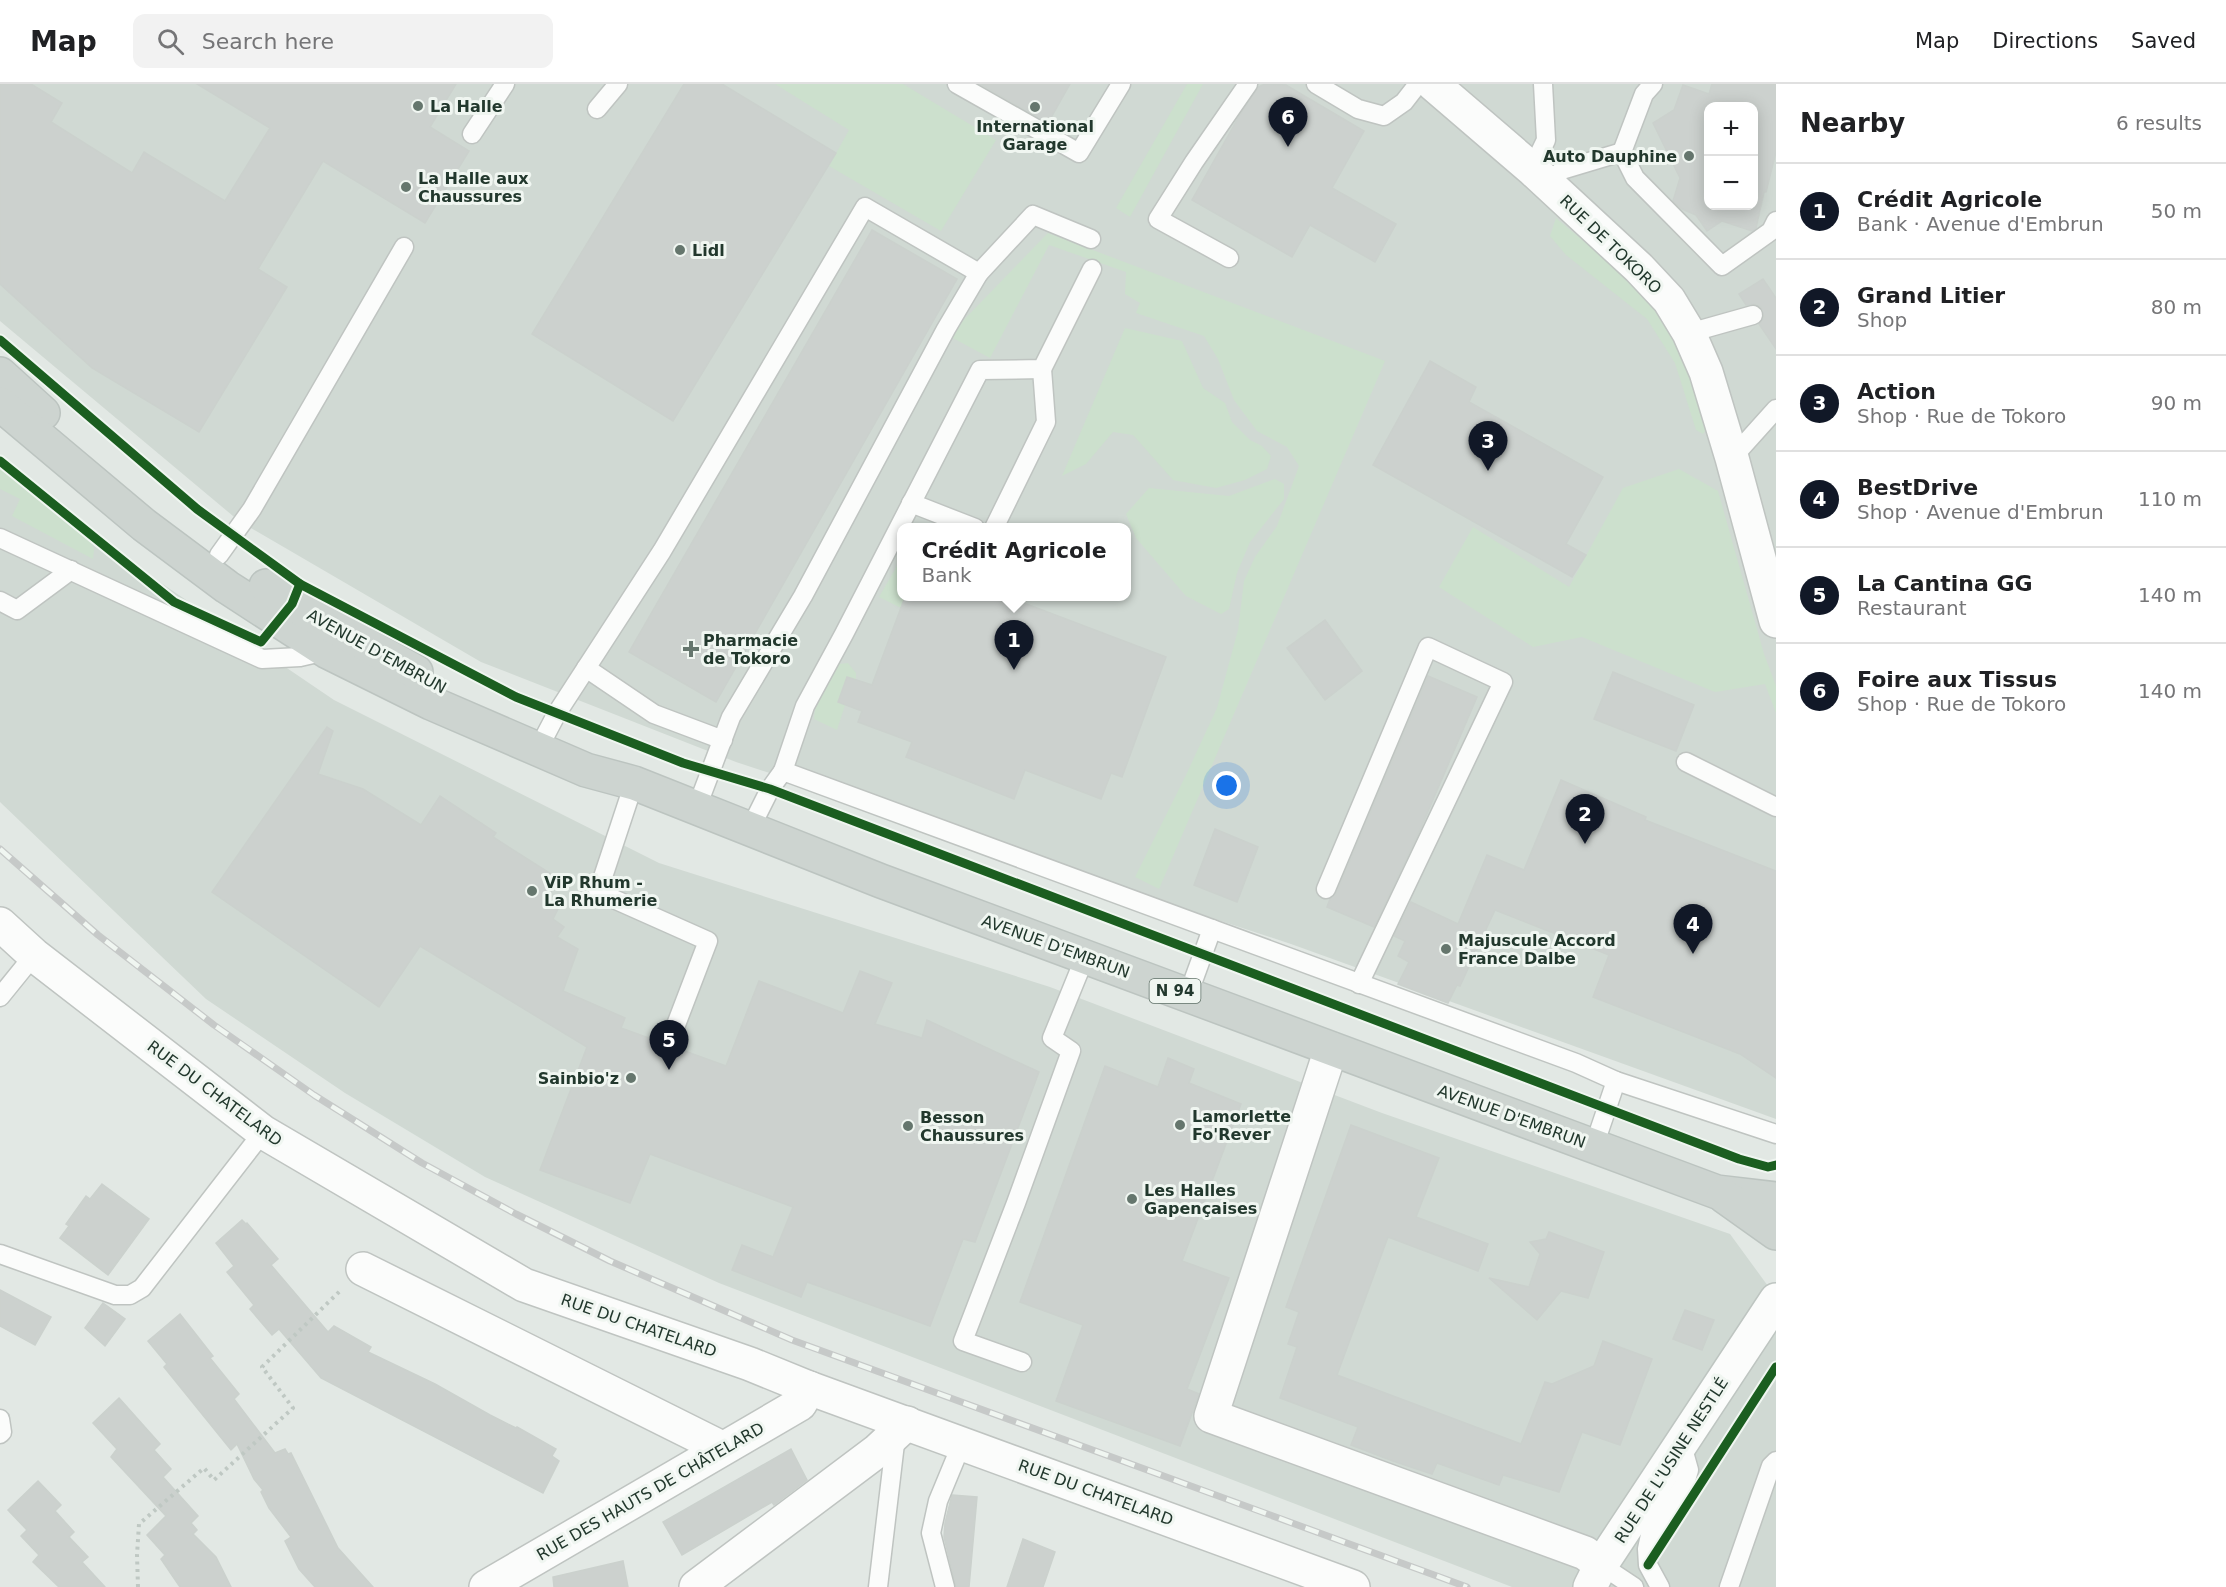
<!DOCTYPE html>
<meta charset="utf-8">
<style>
body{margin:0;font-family:"DejaVu Sans",sans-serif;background:#f2f2f2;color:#202124}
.controls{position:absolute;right:18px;top:18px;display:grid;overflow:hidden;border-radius:12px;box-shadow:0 3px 15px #0003}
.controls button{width:54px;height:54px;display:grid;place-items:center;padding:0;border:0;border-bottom:2px solid #e0e0e0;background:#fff;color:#202124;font:30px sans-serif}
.you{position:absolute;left:1227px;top:702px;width:21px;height:21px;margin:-15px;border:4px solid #fff;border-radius:50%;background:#1a73e8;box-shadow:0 0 0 9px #1a73e833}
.badge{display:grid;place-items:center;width:39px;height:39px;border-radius:50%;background:#111827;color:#fff;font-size:20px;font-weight:700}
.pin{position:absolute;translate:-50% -50px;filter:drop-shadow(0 2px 3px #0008)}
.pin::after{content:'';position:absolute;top:32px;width:21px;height:18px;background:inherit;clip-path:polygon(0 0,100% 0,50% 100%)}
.popup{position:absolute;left:897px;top:439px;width:234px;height:78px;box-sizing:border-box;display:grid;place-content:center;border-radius:12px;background:#fff;filter:drop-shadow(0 2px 4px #0005);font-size:20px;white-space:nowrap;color:#757577}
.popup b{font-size:22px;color:#202124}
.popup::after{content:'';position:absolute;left:50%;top:100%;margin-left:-12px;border:12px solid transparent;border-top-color:#fff}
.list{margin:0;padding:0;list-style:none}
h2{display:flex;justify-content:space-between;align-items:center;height:78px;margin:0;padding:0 24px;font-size:26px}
h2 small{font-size:20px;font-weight:400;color:#757577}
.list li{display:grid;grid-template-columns:39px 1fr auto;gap:18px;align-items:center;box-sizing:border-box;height:96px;padding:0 24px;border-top:2px solid #e0e0e0}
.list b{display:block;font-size:22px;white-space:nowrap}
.list p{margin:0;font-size:20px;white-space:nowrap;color:#757577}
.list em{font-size:20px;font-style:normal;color:#757577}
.icon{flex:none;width:33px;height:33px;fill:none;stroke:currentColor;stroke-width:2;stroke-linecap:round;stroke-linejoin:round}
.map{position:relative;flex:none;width:1776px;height:1503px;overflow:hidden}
header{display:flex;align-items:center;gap:36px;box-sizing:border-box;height:84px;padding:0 30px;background:#fff;border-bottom:2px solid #e0e0e0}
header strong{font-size:28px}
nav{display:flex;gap:33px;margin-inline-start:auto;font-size:21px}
.search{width:420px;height:54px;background:#f2f2f2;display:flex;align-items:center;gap:15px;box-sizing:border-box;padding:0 21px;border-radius:12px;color:#757577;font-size:22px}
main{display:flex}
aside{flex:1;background:#fff}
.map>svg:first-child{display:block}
.built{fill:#d0d9d3;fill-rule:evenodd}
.green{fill:#cce0cd}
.building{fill:#ccd1ce;stroke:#cbd1cd;stroke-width:1.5;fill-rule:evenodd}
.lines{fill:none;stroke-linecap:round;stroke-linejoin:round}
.service-casing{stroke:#bfc4c1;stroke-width:21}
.minor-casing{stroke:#bfc4c1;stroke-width:36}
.secondary-casing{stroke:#bec5c1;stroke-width:36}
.primary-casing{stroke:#bcc4c0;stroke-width:36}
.path{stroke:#bfc8c3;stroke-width:4;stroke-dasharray:3 4.5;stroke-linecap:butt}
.service{stroke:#fbfcfb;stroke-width:18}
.minor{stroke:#fbfcfb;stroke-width:33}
.secondary{stroke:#fbfcfb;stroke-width:33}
.primary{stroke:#cdd4d0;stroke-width:33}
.rail-casing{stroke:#c6c9c8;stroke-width:7}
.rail{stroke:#f0f6f1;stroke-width:4.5;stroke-dasharray:14;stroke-linecap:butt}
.cycleway-casing{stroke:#f0f6f1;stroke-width:13}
.cycleway{stroke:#1b5e20;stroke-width:9}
.poi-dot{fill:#65766d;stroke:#f0f6f1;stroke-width:2}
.labels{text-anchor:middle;stroke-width:6;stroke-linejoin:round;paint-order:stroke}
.shield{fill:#f0f6f1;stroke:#607168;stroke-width:1.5}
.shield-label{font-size:15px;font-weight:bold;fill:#22382d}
.poi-label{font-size:16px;font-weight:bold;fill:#22382d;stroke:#f0f6f1;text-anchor:start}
.street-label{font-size:16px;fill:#22382d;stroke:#f0f6f1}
</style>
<header>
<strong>Map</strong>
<div class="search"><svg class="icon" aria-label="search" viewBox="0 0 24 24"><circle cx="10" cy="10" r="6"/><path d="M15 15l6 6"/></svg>Search here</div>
<nav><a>Map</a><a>Directions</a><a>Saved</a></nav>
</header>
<main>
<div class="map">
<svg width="1776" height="1503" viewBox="0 0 1776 1503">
<rect width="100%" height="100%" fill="#e2e8e4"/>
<g class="built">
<path d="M 0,0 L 1776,0 L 1776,1035 L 1291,860 L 736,678 L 481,578 L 239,437 L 0,237 ZM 1708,22 L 1754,22 L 1754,122 L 1708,122 ZM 902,444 L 1126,444 L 1126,512 L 902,512 Z"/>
<polygon points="0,390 334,616 659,779 1050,903 1382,1029 1730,1150 1776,1213 1776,1503 1512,1503 719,1199 485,1093 345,1009 206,915 0,718"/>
</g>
<g class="green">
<polygon points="775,0 903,0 996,56 941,147 829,82 849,46"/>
<polygon points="1187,0 1203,0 1130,133 1116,124"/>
<path d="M 1556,134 C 1592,165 1635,195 1662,235 C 1684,268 1696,307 1707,345 L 1703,350 L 1696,346 L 1675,279 L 1647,235 L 1566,171 L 1550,152 Z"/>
<polygon points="1048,149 1385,277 1159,805 1135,793 1186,691 1217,624 1238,546 1244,497 1255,473 1277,442 1299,382 1287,363 1257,347 1234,316 1218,275 1204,252 1136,229 1140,219 1125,210 1126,188 1049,161 990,274 951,253 956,244"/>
<polygon points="1125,244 1182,257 1203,304 1225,319 1232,338 1250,356 1262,362 1271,372 1267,385 1245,396 1216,404 1173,396 1133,351 1113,348 1086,380 1062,392"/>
<polygon points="0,384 92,459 94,466 93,475 12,432 20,415 0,405"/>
<polygon points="1679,385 1718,407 1764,570 1776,602 1776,629 1765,600 1715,608 1582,553 1533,563 1439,503 1473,443 1569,503 1623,404"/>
<polygon points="1275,395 1284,400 1284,415 1250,458 1237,489 1229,525 1221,530 1186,512 1136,454 1126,430 1149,404 1229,412"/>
<polygon points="901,475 902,512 905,513 901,524 879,513"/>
<polygon points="848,579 856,589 856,596 847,593 838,618 845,621 837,646 814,635 815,625 839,580"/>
</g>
<g class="building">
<polygon points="0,0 31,0 62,19 51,38 132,89 144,68 225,117 270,44 197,0 456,0 430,43 469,67 425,139 323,77 258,185 287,203 199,348 92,284 0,200"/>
<polygon points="684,0 722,0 836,69 673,337 532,250"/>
<polygon points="980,0 1070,0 1048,39"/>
<polygon points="1265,0 1286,1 1364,47 1332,104 1396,140 1375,178 1310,141 1292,173 1192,116 1241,29 1258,3"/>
<path d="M 1712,0 L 1776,0 L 1776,68 L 1766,108 L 1764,108 L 1756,144 L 1752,147 L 1722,137 L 1707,147 L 1696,131 L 1682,125 L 1673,117 L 1680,94 L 1653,39 L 1674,26 L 1683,1 L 1709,10 ZM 1708,22 L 1754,22 L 1754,122 L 1708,122 Z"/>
<polygon points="872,146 957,195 716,618 629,568"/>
<polygon points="1763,195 1776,214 1776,265 1759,240 1764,233 1761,223 1755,220 1746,221 1739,210"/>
<polygon points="1430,277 1476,303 1469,318 1603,393 1566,460 1586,471 1572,493 1373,381"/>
<polygon points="905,513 1008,513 1166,573 1122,693 1111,689 1101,715 1025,686 1014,715 906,673 912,658 858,638 862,627 838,618 847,593 872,601"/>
<polygon points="1325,536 1362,587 1325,616 1287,564"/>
<polygon points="1613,588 1694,621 1676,667 1594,635"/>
<polygon points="1428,592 1477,613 1420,746 1374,843 1327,823 1330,815 1336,809"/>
<polygon points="327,643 333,647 318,690 363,705 421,741 440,712 496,749 493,753 559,795 545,817 558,825 553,835 564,843 557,853 578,865 563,907 625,934 621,944 726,982 759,897 843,929 860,887 892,899 875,940 922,954 927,936 1039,988 975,1158 963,1155 930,1242 807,1198 801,1213 732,1186 742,1161 773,1173 793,1123 650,1070 630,1119 540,1086 587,963 420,862 379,923 212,808"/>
<polygon points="1561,696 1646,733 1645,736 1776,787 1776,994 1740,970 1593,913 1609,871 1495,826 1460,902 1457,901 1448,919 1398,900 1409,878 1398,872 1405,857 1394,852 1411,818 1458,840 1487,771 1524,786"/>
<polygon points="1215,745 1258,763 1237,818 1194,801"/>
<polygon points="1168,974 1194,985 1189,999 1241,1020 1182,1177 1229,1194 1187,1305 1199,1310 1180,1362 1056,1317 1083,1241 1020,1218 1105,982 1158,1003"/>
<polygon points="1351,1041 1439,1074 1416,1133 1488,1160 1478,1187 1388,1153 1337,1291 1521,1360 1545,1298 1552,1300 1594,1282 1603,1257 1652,1275 1620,1361 1582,1348 1559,1408 1503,1391 1499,1401 1437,1379 1432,1390 1393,1377 1351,1361 1358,1343 1280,1314 1297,1263 1288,1260 1299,1228 1286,1223"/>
<polygon points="102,1100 149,1135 108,1191 60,1154 69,1142 66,1140 86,1112 90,1115"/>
<polygon points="242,1136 246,1140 247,1139 278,1175 271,1181 328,1248 334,1242 371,1263 368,1268 435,1300 490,1331 516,1344 517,1343 556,1365 552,1372 559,1377 543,1409 321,1294 279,1245 272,1251 250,1225 254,1221 227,1188 234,1182 216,1159"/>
<polygon points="1549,1148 1604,1168 1588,1214 1561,1207 1537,1236 1489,1194 1529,1203 1540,1170 1530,1158 1546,1155"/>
<polygon points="0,1206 51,1233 35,1261 0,1242"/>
<polygon points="103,1219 125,1235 105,1262 85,1244"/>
<polygon points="1685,1226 1714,1236 1702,1266 1673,1255"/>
<polygon points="180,1230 213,1272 210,1274 239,1310 234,1315 275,1369 285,1365 288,1370 291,1369 338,1464 373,1503 315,1503 299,1485 285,1457 291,1453 269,1424 261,1408 263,1406 254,1395 237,1360 231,1366 164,1283 167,1280 148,1257"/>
<polygon points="119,1314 160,1360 154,1366 171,1385 163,1393 198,1432 191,1439 197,1446 193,1450 216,1473 231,1503 180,1503 161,1475 165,1471 147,1451 166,1432 111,1373 117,1365 93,1339"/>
<polygon points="791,1365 807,1396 774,1421 772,1418 682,1471 663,1438"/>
<polygon points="38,1397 61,1421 55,1427 74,1448 69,1453 88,1473 82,1478 105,1503 59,1503 33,1478 39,1471 21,1452 27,1446 8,1426"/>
<polygon points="952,1411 977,1413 969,1503 956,1503 944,1453 945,1439"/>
<polygon points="1023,1455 1055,1468 1043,1503 1007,1503"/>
<polygon points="623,1477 628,1503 554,1503 553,1493"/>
</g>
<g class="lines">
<g class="service-casing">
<g id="service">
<polyline points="957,0 1079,69 1121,0"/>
<polyline points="1316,0 1358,25 1384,32 1404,18 1418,0"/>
<polyline points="597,25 618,0"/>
<polyline points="472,50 505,0"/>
<polyline points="1622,68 1644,10 1653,0"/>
<polyline points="1532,85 1546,56 1543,0"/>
<polyline points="1548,100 1562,86 1622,68 1635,94 1722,182 1771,147 1776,137"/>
<polyline points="1229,174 1158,135 1194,78 1248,0"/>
<polyline points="1689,249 1753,231"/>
<polyline points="1732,374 1776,325"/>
<polyline points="911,419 975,444"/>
<polyline points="994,444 1046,338 1042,285"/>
<polyline points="0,454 262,575 300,573 326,567"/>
<polyline points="219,471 252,425 404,163"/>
<polyline points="0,517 17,526 71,486"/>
<polyline points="586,584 654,630 723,656"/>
<polyline points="546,650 557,629 662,467 865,123 979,189 1033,131 1091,155"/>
<polyline points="1686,678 1776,723"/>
<polyline points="783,687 805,622 844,550 980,286 1042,285 1092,185"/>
<polyline points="634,699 598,808 708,857 674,946"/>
<polyline points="697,723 731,633 803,512 946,245 979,189"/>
<polyline points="750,745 770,705 783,687 1576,979 1616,997 1776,1050"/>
<polyline points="1326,805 1428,563 1503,598 1359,900"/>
<polyline points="1188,911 1212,845"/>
<polyline points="0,913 34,871"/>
<polyline points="1594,1062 1616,997"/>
<polyline points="0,1170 115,1211 130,1211 142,1204 263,1048"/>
<polyline points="1022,1278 963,1257 1016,1119 1071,967 1052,954 1085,873"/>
<polyline points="0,1335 2,1348 0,1350"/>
<polyline points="1601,1481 1634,1503"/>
<polyline points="878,1503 896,1351"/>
<polyline points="945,1503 931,1449 938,1417 962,1359"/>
<polyline points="1660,1503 1648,1481 1647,1465 1650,1451 1685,1399 1689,1386 1682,1361"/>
<polyline points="1729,1503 1771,1382 1776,1377"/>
</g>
</g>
<g class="minor-casing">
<g id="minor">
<polyline points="1433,0 1532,85 1639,184 1669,216 1689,249 1706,288 1732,374 1776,537"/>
<polyline points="0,840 34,871 263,1048 524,1201 750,1280 809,1304 1353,1503"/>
<polyline points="1331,965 1211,1332 1585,1469 1601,1481"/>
<polyline points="363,1185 722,1364"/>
<polyline points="486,1503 800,1320 809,1304"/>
<polyline points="696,1503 877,1367 907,1339"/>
</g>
</g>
<g class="secondary-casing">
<polyline id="secondary" points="1590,1503 1601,1481 1776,1216"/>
</g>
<g class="primary-casing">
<g id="primary">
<polyline points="0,290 43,329"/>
<polyline points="0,320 144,441 227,503 326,567 431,619 586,686 634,699 881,797 1717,1108 1776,1115"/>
<polyline points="266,502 292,520 416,588"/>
<polyline points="1724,1112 1776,1149"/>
</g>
</g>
<polyline class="path" points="138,1503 137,1471 139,1440 204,1384 214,1396 293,1324 262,1283 341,1206"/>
<use href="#service" class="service"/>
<use href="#minor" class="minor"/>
<use href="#secondary" class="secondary"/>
<use href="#primary" class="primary"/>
<g class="rail-casing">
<polyline id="rail" points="0,765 98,851 214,941 314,1011 422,1079 516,1130 610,1177 792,1256 1467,1503"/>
</g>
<use href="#rail" class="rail"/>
<g class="cycleway-casing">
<g id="cycleway">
<polyline points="0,256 197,425 300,500 516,613 683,679 770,705 1739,1075 1768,1083 1776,1081"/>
<polyline points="0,377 174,518 261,558 292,520 300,500"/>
<polyline points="1648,1481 1776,1283"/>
</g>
</g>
<use href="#cycleway" class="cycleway"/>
</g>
<g class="poi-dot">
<circle cx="418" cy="22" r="6"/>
<circle cx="1035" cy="23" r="6"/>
<circle cx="1689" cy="72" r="6"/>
<circle cx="406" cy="103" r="6"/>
<circle cx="680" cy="166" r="6"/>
<path d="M688 556h6v6h6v6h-6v6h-6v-6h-6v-6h6z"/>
<circle cx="532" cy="807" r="6"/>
<circle cx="1446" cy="865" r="6"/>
<circle cx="631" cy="994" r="6"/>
<circle cx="1180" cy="1041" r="6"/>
<circle cx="908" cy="1042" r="6"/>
<circle cx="1132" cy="1115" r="6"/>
</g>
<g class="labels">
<rect class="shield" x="1149.5" y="895" width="51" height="24" rx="4.5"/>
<g class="shield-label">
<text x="1175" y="912">N 94</text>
</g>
<g class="poi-label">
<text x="430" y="28">La Halle</text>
<text x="1035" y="48" text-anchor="middle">International<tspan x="1035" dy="18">Garage</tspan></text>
<text x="1677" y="78" text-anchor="end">Auto Dauphine</text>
<text x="418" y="100">La Halle aux<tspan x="418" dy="18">Chaussures</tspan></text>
<text x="692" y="172">Lidl</text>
<text x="703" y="562">Pharmacie<tspan x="703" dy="18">de Tokoro</tspan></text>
<text x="544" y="804">ViP Rhum -<tspan x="544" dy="18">La Rhumerie</tspan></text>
<text x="1458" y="862">Majuscule Accord<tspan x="1458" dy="18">France Dalbe</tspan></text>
<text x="619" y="1000" text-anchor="end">Sainbio'z</text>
<text x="1192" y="1038">Lamorlette<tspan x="1192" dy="18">Fo'Rever</tspan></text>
<text x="920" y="1039">Besson<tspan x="920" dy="18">Chaussures</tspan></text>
<text x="1144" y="1112">Les Halles<tspan x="1144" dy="18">Gapençaises</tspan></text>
</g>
<g class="street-label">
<text transform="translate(1611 160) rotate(44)" y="6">RUE DE TOKORO</text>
<text transform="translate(377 567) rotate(29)" y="6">AVENUE D'EMBRUN</text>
<text transform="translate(1056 862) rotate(20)" y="6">AVENUE D'EMBRUN</text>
<text transform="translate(215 1009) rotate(37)" y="6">RUE DU CHATELARD</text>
<text transform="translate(1512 1032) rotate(20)" y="6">AVENUE D'EMBRUN</text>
<text transform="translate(639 1241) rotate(19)" y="6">RUE DU CHATELARD</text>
<text transform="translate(1671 1376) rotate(-57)" y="6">RUE DE L'USINE NESTLÉ</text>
<text transform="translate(650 1407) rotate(-30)" y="6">RUE DES HAUTS DE CHÂTELARD</text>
<text transform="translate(1096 1408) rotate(20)" y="6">RUE DU CHATELARD</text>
</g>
</g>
</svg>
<div class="controls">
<button>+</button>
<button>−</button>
</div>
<div class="you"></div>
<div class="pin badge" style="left:1014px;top:586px">1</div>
<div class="popup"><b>Crédit Agricole</b>Bank</div>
<div class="pin badge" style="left:1585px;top:760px">2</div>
<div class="pin badge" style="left:1488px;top:387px">3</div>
<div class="pin badge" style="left:1693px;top:870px">4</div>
<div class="pin badge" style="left:669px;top:986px">5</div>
<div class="pin badge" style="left:1288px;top:63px">6</div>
</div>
<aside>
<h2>Nearby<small>6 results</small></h2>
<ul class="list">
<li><span class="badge">1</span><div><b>Crédit Agricole</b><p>Bank · Avenue d'Embrun</p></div><em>50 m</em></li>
<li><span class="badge">2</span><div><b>Grand Litier</b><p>Shop</p></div><em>80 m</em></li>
<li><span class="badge">3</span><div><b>Action</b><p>Shop · Rue de Tokoro</p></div><em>90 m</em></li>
<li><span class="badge">4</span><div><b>BestDrive</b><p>Shop · Avenue d'Embrun</p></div><em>110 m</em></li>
<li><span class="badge">5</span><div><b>La Cantina GG</b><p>Restaurant</p></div><em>140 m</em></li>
<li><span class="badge">6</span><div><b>Foire aux Tissus</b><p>Shop · Rue de Tokoro</p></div><em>140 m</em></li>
</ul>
</aside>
</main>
